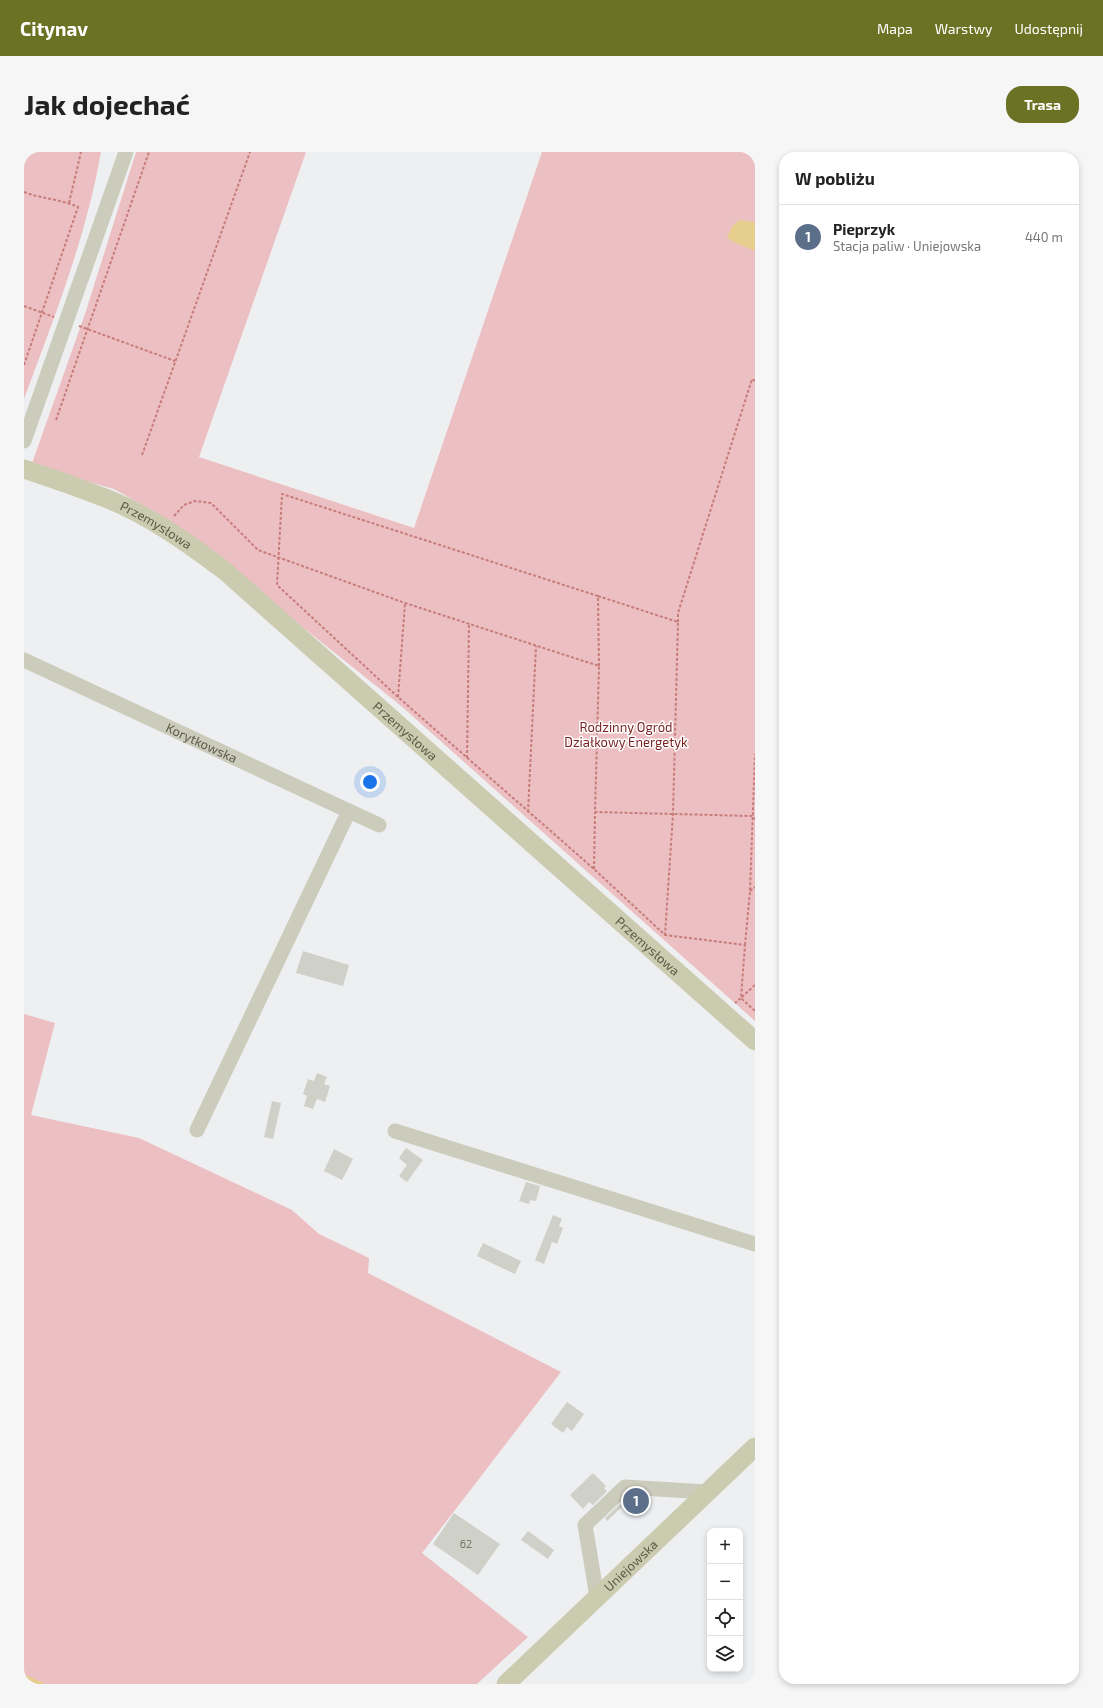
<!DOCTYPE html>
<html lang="pl">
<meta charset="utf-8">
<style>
body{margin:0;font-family:"Exo 2",sans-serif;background:#f6f6f6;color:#222}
.controls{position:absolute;right:12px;bottom:12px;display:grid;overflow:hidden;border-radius:8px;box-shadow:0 2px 6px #0003}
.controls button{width:36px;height:36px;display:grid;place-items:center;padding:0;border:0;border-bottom:1px solid #e0e0e0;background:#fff;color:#222;font:20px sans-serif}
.you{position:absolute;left:346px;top:630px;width:14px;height:14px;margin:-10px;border:3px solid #fff;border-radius:50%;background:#1a73e8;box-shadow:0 0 0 6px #1a73e833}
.badge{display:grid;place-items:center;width:26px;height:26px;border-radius:50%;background:#6b7223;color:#fff;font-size:13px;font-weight:700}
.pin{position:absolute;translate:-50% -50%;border:2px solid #fff;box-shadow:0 1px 4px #0006}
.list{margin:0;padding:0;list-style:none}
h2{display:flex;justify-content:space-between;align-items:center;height:52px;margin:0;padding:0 16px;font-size:17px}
h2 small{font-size:13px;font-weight:400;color:#767676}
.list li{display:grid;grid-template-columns:26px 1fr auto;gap:12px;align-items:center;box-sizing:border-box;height:64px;padding:0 16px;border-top:1px solid #e0e0e0}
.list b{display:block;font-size:15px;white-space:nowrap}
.list p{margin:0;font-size:13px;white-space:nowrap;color:#767676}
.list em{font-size:13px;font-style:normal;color:#767676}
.icon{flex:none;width:22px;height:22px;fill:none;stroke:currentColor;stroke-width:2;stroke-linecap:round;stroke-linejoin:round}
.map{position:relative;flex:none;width:731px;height:1532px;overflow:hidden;border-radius:16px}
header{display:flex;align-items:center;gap:24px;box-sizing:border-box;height:56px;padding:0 20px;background:#6b7223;color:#fff}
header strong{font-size:19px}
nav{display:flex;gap:22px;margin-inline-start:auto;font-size:14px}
.intro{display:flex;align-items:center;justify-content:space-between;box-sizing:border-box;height:96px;padding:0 24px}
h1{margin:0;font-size:28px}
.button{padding:10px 18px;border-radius:16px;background:#6b7223;color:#fff;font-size:14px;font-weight:700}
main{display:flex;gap:24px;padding:0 24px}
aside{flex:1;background:#fff;border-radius:16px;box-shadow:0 2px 6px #0003}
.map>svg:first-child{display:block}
.green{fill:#ecbfc3}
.water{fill:#e6cf8e}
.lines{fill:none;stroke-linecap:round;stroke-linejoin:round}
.stream{stroke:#e6cf8e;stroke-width:3.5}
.building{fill:#cfd0c8}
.path{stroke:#c87c79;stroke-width:2;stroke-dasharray:3 2;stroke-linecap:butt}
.minor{stroke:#ccccbd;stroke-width:15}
.major{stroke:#cbcbaf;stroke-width:19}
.labels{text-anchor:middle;stroke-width:3;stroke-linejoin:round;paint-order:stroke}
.number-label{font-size:11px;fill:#777867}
.street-label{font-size:13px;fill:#5a5a47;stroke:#fff}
.park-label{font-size:13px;fill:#771f1d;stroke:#fff}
</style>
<header>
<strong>Citynav</strong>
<nav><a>Mapa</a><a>Warstwy</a><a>Udostępnij</a></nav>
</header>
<div class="intro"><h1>Jak dojechać</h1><a class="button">Trasa</a></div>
<main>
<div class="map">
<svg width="731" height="1532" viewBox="0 0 731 1532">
<rect width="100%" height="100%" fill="#eeeff1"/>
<g class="green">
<path d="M 0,0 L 77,0 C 62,86 30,166 0,247 Z"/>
<polygon points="112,0 282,0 175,305 390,376 518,0 731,0 731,869 376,553 146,369 90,337 7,314 61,162"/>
<polygon points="0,862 31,871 7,963 115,986 268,1058 295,1082 345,1106 344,1121 537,1220 398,1401 504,1485 453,1532 5,1532 0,1528"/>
</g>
<polygon class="water" points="716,68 731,70 731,99 709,90 703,85 709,73"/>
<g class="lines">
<polyline class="stream" points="0,1524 18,1532"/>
</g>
<g class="building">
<polygon points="279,799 325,813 319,834 272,821"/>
<polygon points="293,921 303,925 300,932 306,934 301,950 293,947 289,957 280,954 283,944 279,942 284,927 290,929"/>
<polygon points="248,949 257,951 249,987 240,985"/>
<polygon points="382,996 399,1008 383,1030 375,1024 383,1013 375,1006"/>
<polygon points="310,997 329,1007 318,1028 300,1019"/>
<polygon points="502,1030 516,1034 512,1049 506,1048 505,1052 495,1049"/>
<polygon points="529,1063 538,1067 535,1074 539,1076 533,1092 528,1090 520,1112 511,1108"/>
<polygon points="459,1091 497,1109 491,1122 453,1104"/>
<polygon points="543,1250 560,1262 548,1279 543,1275 539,1281 527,1272"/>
<polygon points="569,1321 582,1334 580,1336 583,1339 569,1353 565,1350 559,1357 546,1343"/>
<polygon points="596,1352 598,1355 583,1369 581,1366"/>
<polygon points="430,1361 476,1392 454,1423 409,1392"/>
<polygon points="504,1379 530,1398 524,1407 497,1388"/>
</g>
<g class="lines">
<g class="path">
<path d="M 0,40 C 18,47 37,47 54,55 L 0,213"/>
<polyline points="45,51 57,0"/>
<polyline points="0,154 30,165"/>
<polyline points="55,174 151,209"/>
<polyline points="32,268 125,0"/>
<polyline points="118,303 226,0"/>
<polyline points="150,364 160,353 171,349 187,351 234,398 381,451 575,514 571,660 728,664 731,667"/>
<polyline points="574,444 654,470 649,662 641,783"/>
<polyline points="654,470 654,461 728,227 731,229"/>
<polyline points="575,514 574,444 258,342 253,433 374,545 570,717 641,783 721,793 717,846 711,851"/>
<polyline points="374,545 381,451"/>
<polyline points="443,606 445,471"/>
<polyline points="504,660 512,494"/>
<polyline points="570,717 571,660"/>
<polyline points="726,739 731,735"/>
<polyline points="721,793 726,739 731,602"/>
<polyline points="731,833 717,846 731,859"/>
</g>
<g class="minor">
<polyline points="0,289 102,0"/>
<path id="s1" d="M 0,508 L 355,673"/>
<polyline points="173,978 325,659"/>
<polyline points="371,979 731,1092"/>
<polyline points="573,1445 561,1373 601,1335 683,1340"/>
</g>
<g class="major">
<path id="s2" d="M 0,317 C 28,326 56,336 84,347 C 126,364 164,391 201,419 L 731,889"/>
<path id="s3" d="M 482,1532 L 731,1295"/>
</g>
</g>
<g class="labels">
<g class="number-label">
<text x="442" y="1396">62</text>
</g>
<g class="street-label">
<text dy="5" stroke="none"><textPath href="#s2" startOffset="144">Przemysłowa</textPath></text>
<text dy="5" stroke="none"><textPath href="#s2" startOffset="468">Przemysłowa</textPath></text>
<text dy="5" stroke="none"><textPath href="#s1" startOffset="196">Korytkowska</textPath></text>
<text dy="5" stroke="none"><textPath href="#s2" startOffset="792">Przemysłowa</textPath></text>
<text dy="5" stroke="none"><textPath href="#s3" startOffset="172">Uniejowska</textPath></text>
</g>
<g class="park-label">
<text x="602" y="580">Rodzinny Ogród<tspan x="602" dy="15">Działkowy Energetyk</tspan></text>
</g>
</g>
</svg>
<div class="controls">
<button>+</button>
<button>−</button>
<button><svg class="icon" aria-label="locate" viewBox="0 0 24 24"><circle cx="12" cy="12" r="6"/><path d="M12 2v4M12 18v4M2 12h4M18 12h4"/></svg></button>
<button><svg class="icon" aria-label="layers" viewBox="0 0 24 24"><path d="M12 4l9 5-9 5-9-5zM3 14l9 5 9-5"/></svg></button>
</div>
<div class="you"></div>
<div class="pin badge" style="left:612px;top:1349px;background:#5c6f8a">1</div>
</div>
<aside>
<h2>W pobliżu<small></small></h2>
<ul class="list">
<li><span class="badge" style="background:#5c6f8a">1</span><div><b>Pieprzyk</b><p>Stacja paliw · Uniejowska</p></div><em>440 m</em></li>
</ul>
</aside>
</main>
